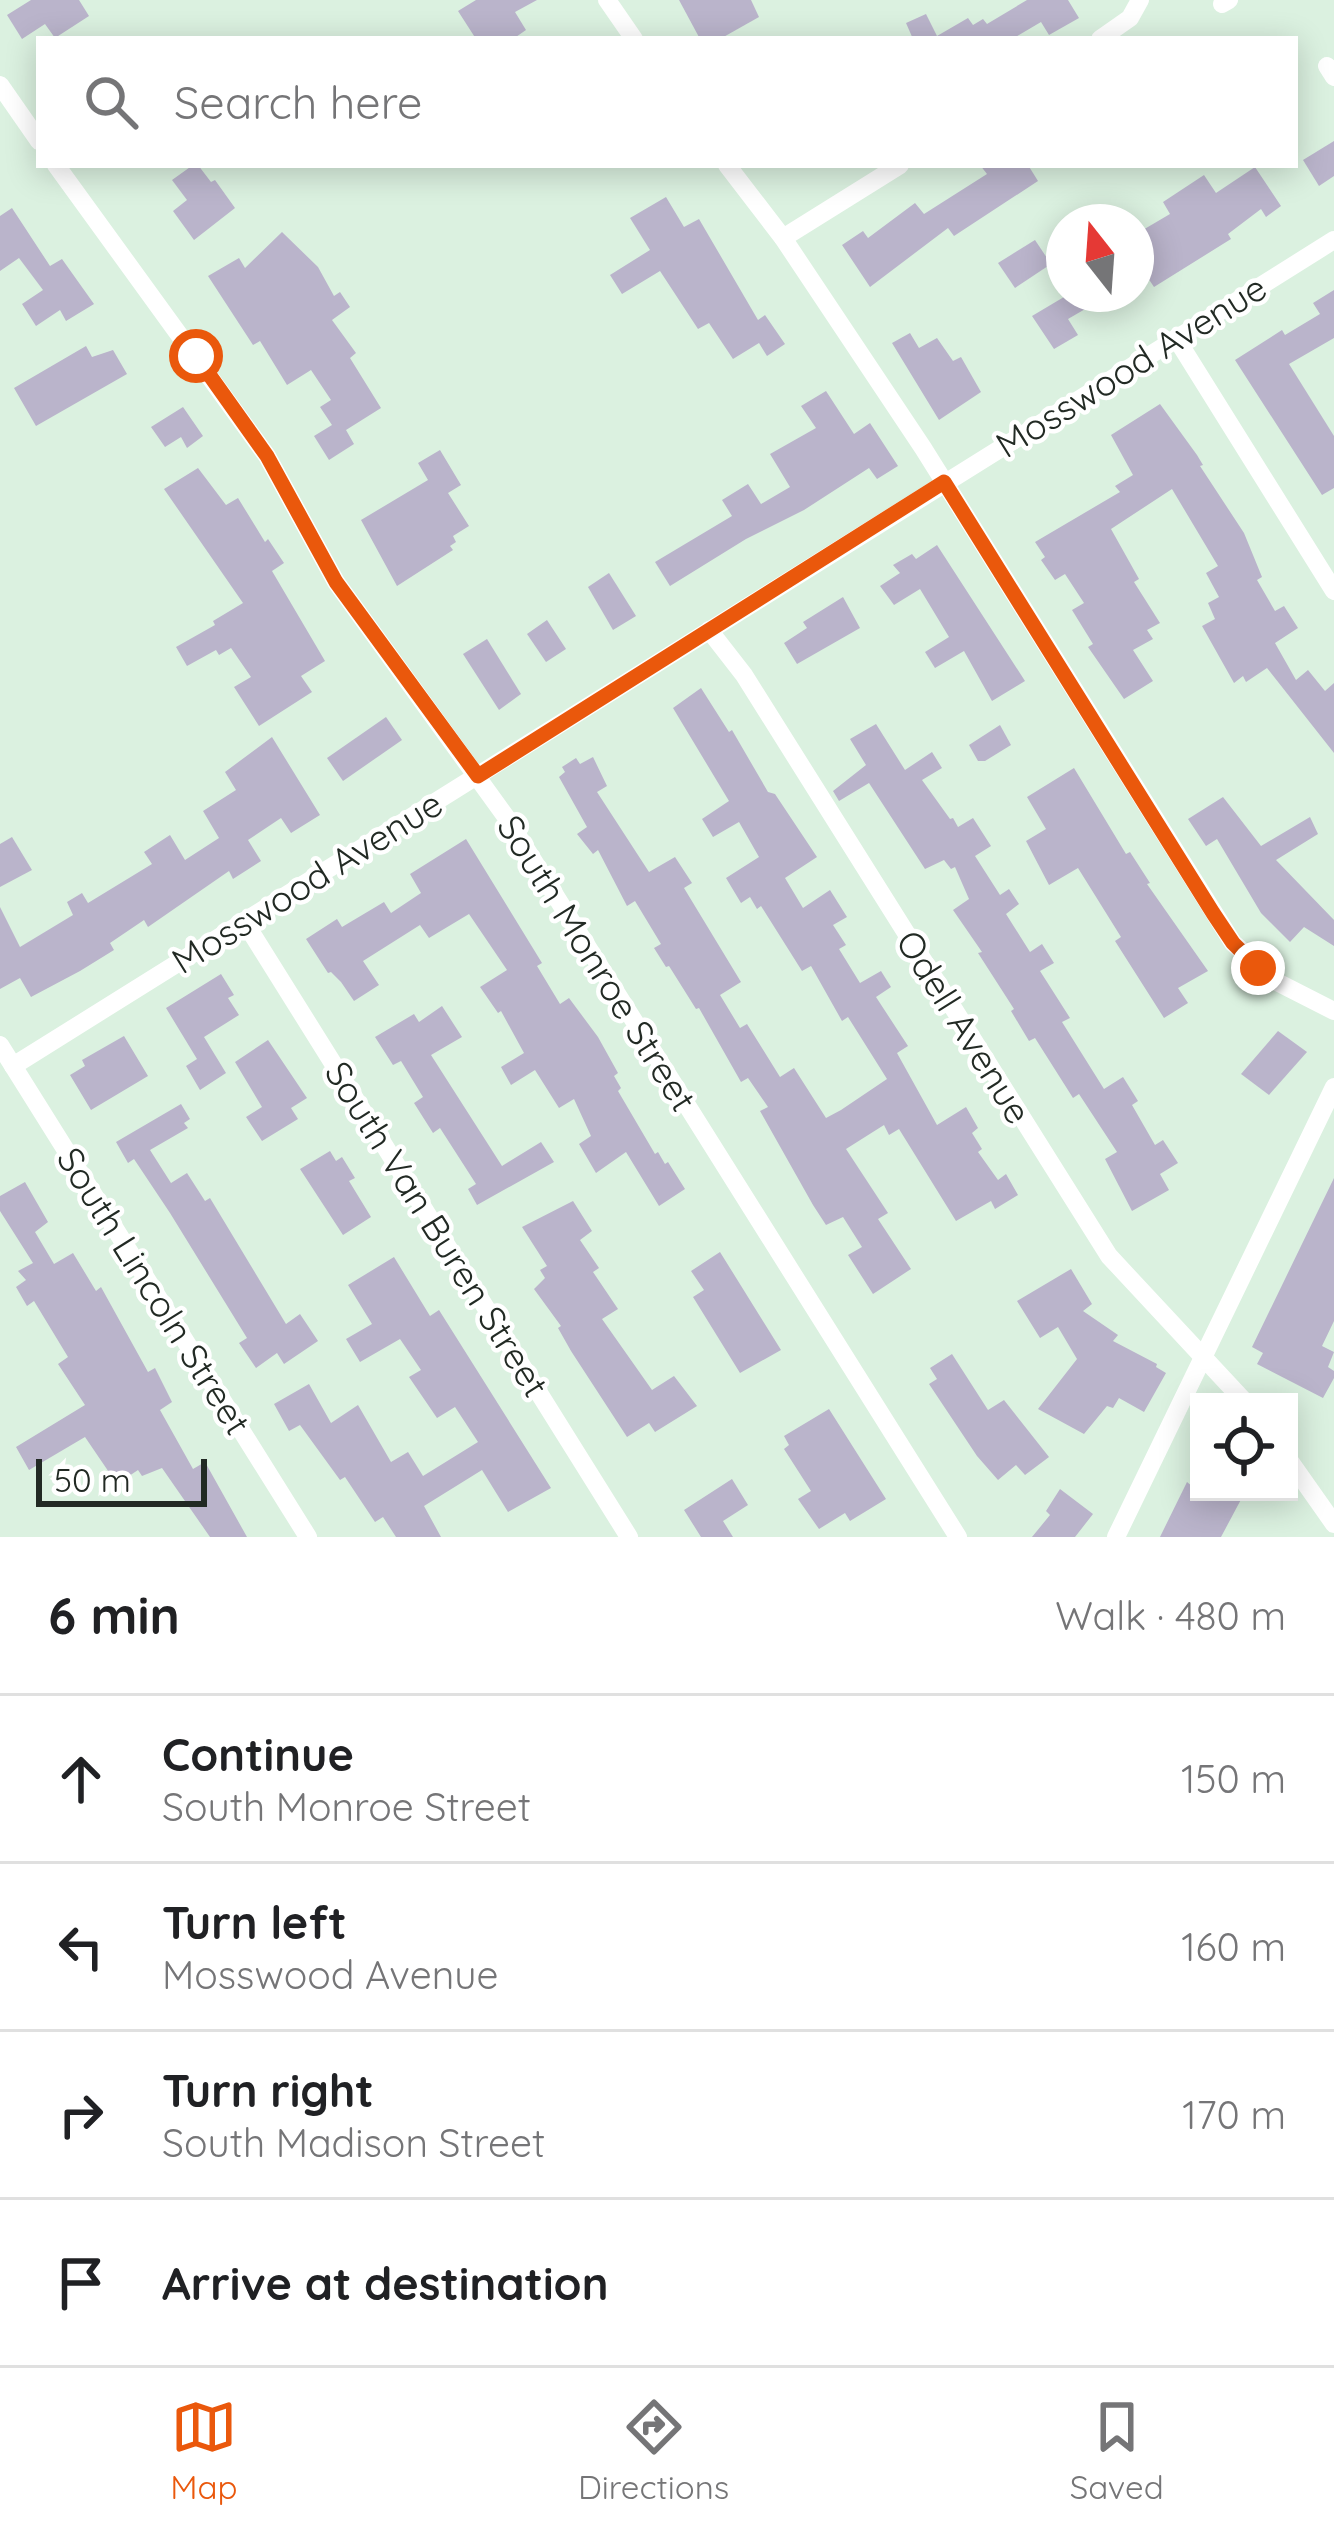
<!DOCTYPE html>
<meta charset="utf-8">
<style>
body{margin:0;font-family:Quicksand,sans-serif;background:#f6f6f6;color:#202124}
.controls{position:absolute;right:36px;bottom:36px;display:grid;overflow:hidden;border-radius:0px;box-shadow:0 6px 30px #0003}
.controls button{width:108px;height:108px;display:grid;place-items:center;padding:0;border:0;border-bottom:3px solid #e0e0e0;background:#fff;color:#202124;font:60px sans-serif}
.compass{position:absolute;left:1046px;top:204px;width:108px;height:108px;border-radius:50%;background:#fff;box-shadow:0 6px 30px #0003;rotate:343deg}
.scale{position:absolute;left:36px;bottom:30px;width:171px;box-sizing:border-box;padding-left:12px;border:6px solid #222a24;border-top:0;font-size:33px;line-height:42px;white-space:nowrap;color:#222a24;-webkit-text-stroke:9px #fff;paint-order:stroke}
.stop{position:absolute;width:36px;height:36px;margin:-27px;border:9px solid #ea580c;border-radius:50%;background:#fff}
.stop.end{background:#ea580c;border-color:#fff;box-shadow:0 3px 12px #0008}
.list{margin:0;padding:0;list-style:none}
h2{display:flex;justify-content:space-between;align-items:center;height:156px;margin:0;padding:0 48px;font-size:51px}
h2 small{font-size:39px;font-weight:400;color:#757577}
.list li{display:grid;grid-template-columns:78px 1fr auto;gap:36px;align-items:center;box-sizing:border-box;height:168px;padding:0 48px;border-top:3px solid #e0e0e0}
.list b{display:block;font-size:45px;white-space:nowrap}
.list p{margin:0;font-size:39px;white-space:nowrap;color:#757577}
.list em{font-size:39px;font-style:normal;color:#757577}
.icon{flex:none;width:66px;height:66px;fill:none;stroke:currentColor;stroke-width:2;stroke-linecap:round;stroke-linejoin:round}
.map{position:relative;flex:none;width:1334px;height:1537px;overflow:hidden}
.search{position:absolute;background:#fff;box-shadow:0 6px 30px #0003;left:36px;right:36px;top:36px;height:132px;display:flex;align-items:center;gap:30px;box-sizing:border-box;padding:0 42px;border-radius:0px;color:#757577;font-size:45px}
.sheet{height:828px;background:#fff}
nav{display:flex;justify-content:space-around;align-items:center;box-sizing:border-box;height:168px;border-top:3px solid #e0e0e0;background:#fff;font-size:33px;color:#757577}
nav a{display:grid;justify-items:center;gap:6px}
nav .on{color:#ea580c}
.map>svg:first-child{display:block}
.building{fill:#bab4cb}
.lines{fill:none;stroke-linecap:round;stroke-linejoin:round}
.minor{stroke:#fff;stroke-width:18}
.route{stroke:#ea580c;stroke-width:15}
.labels{text-anchor:middle;stroke-width:9;stroke-linejoin:round;paint-order:stroke}
.street-label{font-size:36px;fill:#222a24;stroke:#fff}
</style>
<div class="map">
<svg width="1334" height="1537" viewBox="0 0 1334 1537">
<rect width="100%" height="100%" fill="#dbf1e0"/>
<g class="building">
<polygon points="31,0 79,0 89,16 55,38 45,24 22,39 7,15"/>
<polygon points="476,0 537,0 515,12 526,30 513,39 476,39 458,11"/>
<polygon points="679,0 751,0 759,17 720,39 700,39"/>
<polygon points="1027,0 1068,0 1079,18 1049,35 1041,22 1012,39 913,39 906,23 926,14 937,36 968,18 973,25 983,19 987,24"/>
<polygon points="1334,141 1334,176 1319,186 1303,160"/>
<polygon points="193,165 198,165 211,182 215,180 235,208 194,240 173,211 187,200 172,180"/>
<polygon points="980,165 1028,165 1038,181 954,236 948,228 870,287 842,245 863,231 868,238 915,203 924,214 987,174"/>
<polygon points="1255,167 1281,206 1266,217 1261,209 1228,234 1231,239 1154,287 1136,260 1136,234 1170,214 1163,202 1204,175 1216,193"/>
<polygon points="666,197 684,227 699,219 758,320 765,315 785,344 767,356 759,343 733,359 709,323 698,329 660,271 622,294 610,275 650,250 630,218"/>
<polygon points="12,208 50,266 62,259 94,304 66,321 60,310 36,326 22,304 43,290 19,258 0,271 0,216"/>
<polygon points="282,232 318,267 334,296 340,292 350,307 332,320 356,353 350,358 381,408 346,430 354,444 329,460 314,436 332,425 320,407 331,400 311,370 287,385 260,341 253,345 208,276 239,258 245,268"/>
<polygon points="1035,240 1051,264 1015,288 998,263"/>
<polygon points="1334,290 1334,338 1289,364 1334,436 1334,488 1322,495 1235,360 1282,330 1285,335 1320,314 1313,303"/>
<polygon points="1069,294 1111,294 1068,319 1078,335 1054,349 1032,316"/>
<polygon points="910,333 919,348 937,338 953,361 961,357 981,392 939,420 892,343"/>
<polygon points="86,346 92,357 113,350 127,374 36,426 14,388"/>
<polygon points="826,391 854,434 870,423 898,466 877,479 869,468 804,510 746,539 670,586 655,562 732,516 722,500 748,484 761,504 790,487 770,454 816,428 801,406"/>
<polygon points="1160,404 1197,455 1203,465 1200,466 1244,533 1262,577 1257,580 1275,611 1284,606 1298,628 1275,643 1296,680 1308,670 1325,691 1334,683 1334,753 1267,668 1246,682 1243,676 1234,683 1202,626 1215,619 1208,603 1219,597 1206,573 1218,566 1172,489 1111,529 1139,579 1134,582 1160,623 1147,630 1153,639 1133,650 1153,681 1124,699 1088,647 1093,644 1072,610 1084,603 1065,574 1055,580 1041,560 1045,557 1035,542 1120,492 1115,486 1133,475 1111,435"/>
<polygon points="183,407 203,436 187,448 181,437 165,447 151,427"/>
<polygon points="440,450 461,485 448,493 469,526 453,536 456,542 450,546 453,550 397,586 361,520 428,480 418,463"/>
<polygon points="198,468 226,505 238,498 265,542 268,539 284,563 272,571 325,661 301,676 312,692 259,726 234,687 251,677 231,648 219,655 216,650 187,666 176,647 215,625 213,621 243,603 164,489"/>
<polygon points="937,545 1025,681 992,701 964,651 935,668 925,652 949,637 920,589 894,605 880,586 900,573 893,565 912,554 916,559"/>
<polygon points="609,573 636,616 613,630 588,587"/>
<polygon points="843,597 860,628 797,664 784,643 807,628 803,622"/>
<polygon points="547,620 566,649 546,662 527,634"/>
<polygon points="487,639 521,694 499,710 463,654"/>
<polygon points="701,688 729,732 732,730 768,792 775,794 817,857 785,878 803,908 830,890 847,917 833,925 846,945 839,949 860,983 881,971 891,987 876,997 908,1046 897,1053 937,1125 966,1107 978,1128 972,1133 982,1149 978,1152 998,1180 1006,1174 1018,1195 995,1209 991,1201 956,1221 899,1129 889,1135 884,1125 846,1149 888,1213 878,1219 911,1269 873,1294 848,1255 862,1247 843,1217 826,1225 813,1205 760,1111 768,1107 748,1078 741,1082 699,1008 696,1009 669,966 666,967 654,948 661,944 635,901 627,906 598,850 593,854 577,834 587,827 559,777 565,772 562,767 576,758 580,764 593,757 607,786 597,792 649,872 675,857 692,883 684,888 741,982 720,995 740,1028 747,1024 780,1077 794,1068 826,1118 841,1110 887,1079 848,1017 842,1021 811,966 802,971 761,906 757,909 750,897 741,903 726,878 759,857 739,822 713,837 702,819 729,801 673,708"/>
<polygon points="386,717 402,740 343,781 327,758"/>
<polygon points="876,724 905,770 932,752 942,768 922,780 950,819 953,818 958,827 973,818 991,846 975,856 1000,895 1009,889 1019,904 1006,914 1030,952 1042,944 1054,963 1040,971 1070,1018 1062,1022 1104,1089 1123,1077 1138,1101 1132,1105 1155,1145 1163,1140 1178,1163 1160,1174 1169,1190 1132,1211 1105,1159 1117,1152 1079,1094 1073,1098 1035,1038 1029,1041 1011,1011 1014,1009 978,953 982,952 953,910 969,899 955,867 951,869 944,860 925,869 869,783 839,801 833,791 866,765 850,739"/>
<polygon points="1000,725 1011,745 985,761 978,761 969,745"/>
<polygon points="272,737 320,815 291,833 281,818 248,840 261,861 233,879 229,871 148,927 144,920 110,943 114,950 80,971 31,997 20,978 0,989 0,907 20,947 73,915 67,902 82,893 88,903 152,864 144,852 170,835 185,860 219,838 203,811 236,790 225,772"/>
<polygon points="1074,768 1126,854 1130,852 1150,883 1147,884 1208,971 1178,988 1188,1003 1164,1018 1115,941 1121,937 1078,868 1049,885 1026,841 1046,829 1027,797"/>
<polygon points="1223,797 1261,846 1310,817 1318,834 1276,860 1334,920 1334,946 1304,927 1290,942 1261,913 1217,839 1206,846 1188,819"/>
<polygon points="12,837 32,870 0,887 0,844"/>
<polygon points="466,839 542,963 537,966 560,1004 569,998 598,1037 618,1073 614,1076 621,1088 618,1091 655,1154 658,1152 665,1164 668,1162 685,1189 659,1206 626,1152 596,1173 579,1144 591,1136 574,1099 559,1108 535,1070 511,1085 501,1067 524,1053 501,1011 498,1013 480,987 507,970 469,914 429,938 420,925 363,961 379,985 354,1001 341,982 331,972 328,973 306,939 337,919 342,927 384,902 391,913 421,893 410,874"/>
<polygon points="221,974 234,995 228,998 239,1015 204,1037 226,1073 200,1090 186,1066 197,1059 166,1008"/>
<polygon points="442,1006 462,1037 431,1055 502,1166 541,1142 554,1162 477,1205 468,1189 476,1184 440,1128 433,1133 414,1103 423,1097 401,1061 393,1065 375,1037 414,1014 419,1022"/>
<polygon points="1278,1031 1307,1052 1269,1095 1241,1074"/>
<polygon points="124,1036 148,1076 91,1110 70,1075 85,1066 82,1060"/>
<polygon points="268,1040 307,1098 291,1108 298,1119 262,1141 246,1117 262,1107 235,1062"/>
<polygon points="181,1104 190,1119 184,1123 188,1128 150,1150 171,1183 187,1173 205,1201 210,1198 286,1324 300,1314 318,1341 284,1364 277,1353 256,1368 239,1343 247,1338 170,1213 134,1159 128,1163 116,1142"/>
<polygon points="330,1151 336,1161 342,1157 355,1178 349,1181 371,1217 343,1235 300,1169"/>
<polygon points="1334,1178 1334,1321 1322,1346 1334,1352 1328,1367 1334,1371 1334,1378 1323,1398 1257,1364 1263,1353 1252,1347"/>
<polygon points="25,1182 48,1222 35,1232 54,1264 73,1253 96,1291 101,1287 148,1372 155,1368 172,1402 160,1410 193,1469 205,1462 247,1537 210,1537 162,1468 142,1476 138,1470 117,1484 85,1437 29,1470 16,1447 85,1405 58,1364 68,1357 34,1301 27,1306 16,1287 26,1280 18,1271 33,1263 0,1211 0,1196"/>
<polygon points="573,1201 592,1231 580,1240 599,1268 593,1272 618,1309 602,1319 652,1390 674,1376 697,1406 655,1432 649,1423 627,1437 571,1351 558,1328 561,1326 534,1289 545,1278 540,1270 547,1266 522,1227"/>
<polygon points="720,1252 781,1350 740,1373 693,1297 704,1290 691,1271"/>
<polygon points="394,1257 430,1316 439,1310 551,1488 508,1512 482,1470 424,1506 441,1537 396,1537 383,1517 375,1522 345,1477 340,1480 300,1425 289,1431 274,1404 309,1384 331,1423 358,1405 391,1462 408,1452 423,1476 478,1442 455,1407 437,1418 409,1377 421,1370 400,1339 360,1362 346,1339 372,1324 348,1285"/>
<polygon points="1071,1269 1092,1304 1083,1311 1118,1335 1113,1341 1157,1364 1156,1367 1166,1373 1144,1412 1119,1398 1113,1408 1107,1406 1084,1434 1038,1409 1077,1359 1058,1327 1040,1338 1017,1301"/>
<polygon points="952,1354 988,1410 1004,1400 1049,1457 1025,1475 1016,1465 998,1480 977,1456 929,1384 937,1379 930,1368"/>
<polygon points="829,1409 886,1499 850,1521 845,1513 819,1529 798,1499 811,1491 784,1449 789,1445 784,1436"/>
<polygon points="732,1479 748,1505 723,1521 733,1537 701,1537 684,1510"/>
<polygon points="1187,1482 1199,1492 1245,1492 1221,1537 1160,1537"/>
<polygon points="1060,1489 1093,1514 1075,1537 1032,1537 1050,1515 1046,1511"/>
</g>
<g class="lines">
<g class="minor">
<polyline points="607,0 634,39"/>
<polyline points="1222,4 1229,0"/>
<polyline points="1100,39 1130,18 1140,0"/>
<polyline points="1327,66 1334,77"/>
<polyline points="0,85 39,141"/>
<polyline points="56,165 267,456 336,582 506,817 958,1537"/>
<polyline points="727,165 783,238 923,448 1233,943 1277,982 1334,1011"/>
<polyline points="783,238 900,165"/>
<polyline points="1176,338 1334,591"/>
<polyline points="709,630 744,675 1109,1256 1245,1402"/>
<polyline points="244,921 629,1537"/>
<polyline points="0,1045 308,1537"/>
<polyline points="13,1066 1334,240"/>
<polyline points="1289,1460 1334,1524"/>
<polyline points="1116,1537 1334,1087"/>
</g>
</g>
<g class="lines">
<polyline class="route" points="196,356 267,456 336,582 478,776 944,482 1213,913 1233,943 1258,968"/>
</g>
<g class="labels">
<g class="street-label">
<text transform="translate(1131 366) rotate(-32)" y="13">Mosswood Avenue</text>
<text transform="translate(307 882) rotate(-32)" y="13">Mosswood Avenue</text>
<text transform="translate(597 963) rotate(58)" y="13">South Monroe Street</text>
<text transform="translate(964 1027) rotate(58)" y="13">Odell Avenue</text>
<text transform="translate(437 1229) rotate(58)" y="13">South Van Buren Street</text>
<text transform="translate(154 1291) rotate(58)" y="13">South Lincoln Street</text>
</g>
</g>
</svg>
<div class="controls">
<button><svg class="icon" aria-label="locate" viewBox="0 0 24 24"><circle cx="12" cy="12" r="6"/><path d="M12 2v4M12 18v4M2 12h4M18 12h4"/></svg></button>
</div>
<svg class="compass" viewBox="-18 -18 36 36"><path d="M0-13l5 13h-10z" fill="#e53935"/><path d="M0 13l5-13h-10z" fill="#757577"/></svg>
<div class="scale">50 m</div>
<div class="stop" style="left:196px;top:356px"></div>
<div class="stop end" style="left:1258px;top:968px"></div>
<div class="search"><svg class="icon" aria-label="search" viewBox="0 0 24 24"><circle cx="10" cy="10" r="6"/><path d="M15 15l6 6"/></svg>Search here</div>
</div>
<section class="sheet">
<h2>6 min<small>Walk · 480 m</small></h2>
<ul class="list">
<li><svg class="icon" aria-label="ahead" viewBox="0 0 24 24"><path d="M12 20V5M6 11l6-6 6 6"/></svg><div><b>Continue</b><p>South Monroe Street</p></div><em>150 m</em></li>
<li><svg class="icon" aria-label="left" viewBox="0 0 24 24"><path d="M17 20v-9H6M10 6l-5 5 5 5"/></svg><div><b>Turn left</b><p>Mosswood Avenue</p></div><em>160 m</em></li>
<li><svg class="icon" aria-label="right" viewBox="0 0 24 24"><path d="M7 20v-9h11M14 6l5 5-5 5"/></svg><div><b>Turn right</b><p>South Madison Street</p></div><em>170 m</em></li>
<li><svg class="icon" aria-label="arrive" viewBox="0 0 24 24"><path d="M6 21V4h12l-3 4 3 4H6"/></svg><div><b>Arrive at destination</b></div></li>
</ul>
</section>
<nav>
<a class="on"><svg class="icon" aria-label="map" viewBox="0 0 24 24"><path d="M3 6l6-2 6 2 6-2v14l-6 2-6-2-6 2zM9 4v14M15 6v14"/></svg>Map</a>
<a><svg class="icon" aria-label="directions" viewBox="0 0 24 24"><path d="M12 3l9 9-9 9-9-9zM9 14v-3h6M13 9l2 2-2 2"/></svg>Directions</a>
<a><svg class="icon" aria-label="saved" viewBox="0 0 24 24"><path d="M7 4h10v16l-5-4-5 4z"/></svg>Saved</a>
</nav>
